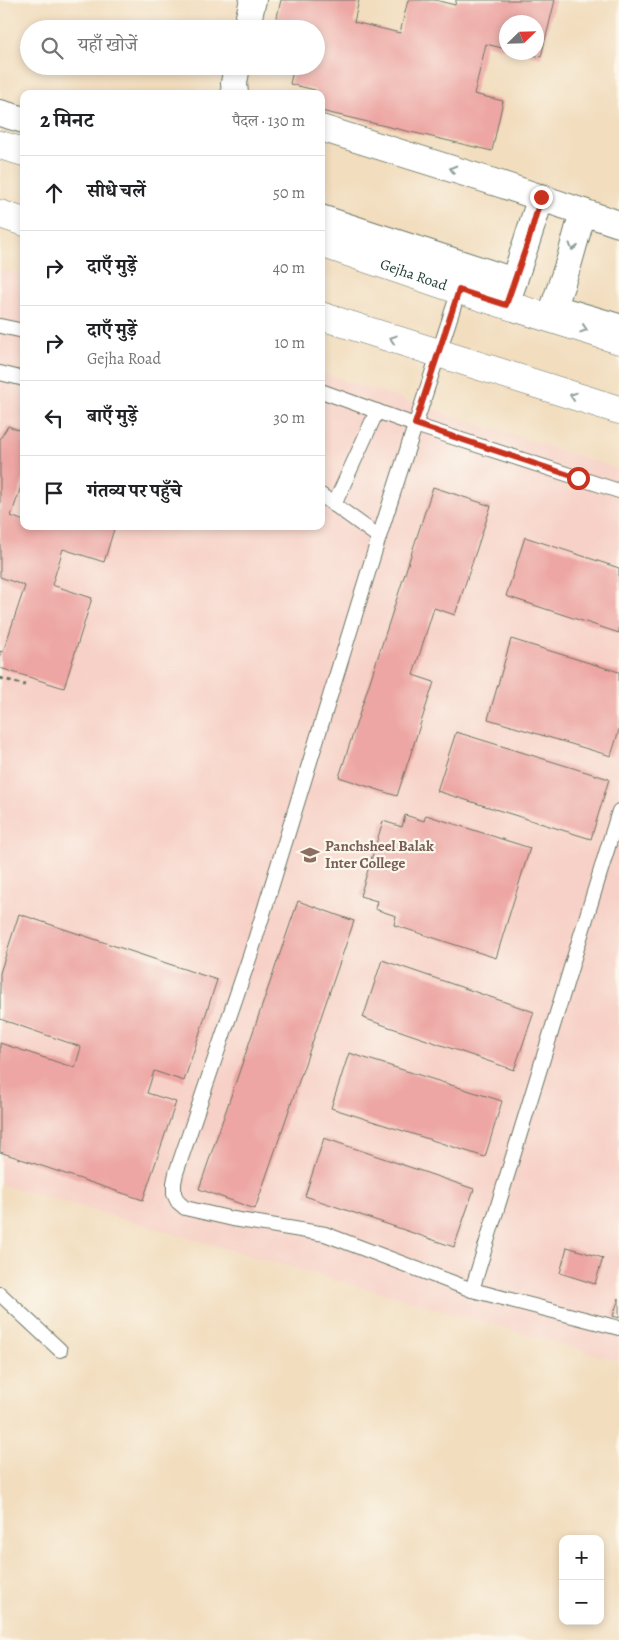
<!DOCTYPE html>
<html lang="hi">
<meta charset="utf-8">
<style>
body{margin:0;font-family:Alegreya,"Noto Serif Devanagari",serif;background:#f2f2f2;color:#202124}
.controls{position:absolute;right:15px;bottom:15px;display:grid;overflow:hidden;border-radius:10px;box-shadow:0 2px 8px #0003}
.controls button{width:45px;height:45px;display:grid;place-items:center;padding:0;border:0;border-bottom:1px solid #e0e0e0;background:#fff;color:#202124;font:25px sans-serif}
.compass{position:absolute;left:499px;top:15px;width:45px;height:45px;border-radius:50%;background:#fff;box-shadow:0 2px 8px #0003;rotate:67deg}
.stop{position:absolute;width:15px;height:15px;margin:-11px;border:4px solid #c8321e;border-radius:50%;background:#fff}
.stop.end{background:#c8321e;border-color:#fff;box-shadow:0 1px 5px #0008}
.list{margin:0;padding:0;list-style:none}
h2{display:flex;justify-content:space-between;align-items:center;height:65px;margin:0;padding:0 20px;font-size:21px}
h2 small{font-size:16px;font-weight:400;color:#757577}
.list li{display:grid;grid-template-columns:32px 1fr auto;gap:15px;align-items:center;box-sizing:border-box;height:75px;padding:0 20px;border-top:1px solid #e0e0e0}
.list b{display:block;font-size:19px;white-space:nowrap}
.list p{margin:0;font-size:16px;white-space:nowrap;color:#757577}
.list em{font-size:16px;font-style:normal;color:#757577}
.icon{flex:none;width:28px;height:28px;fill:none;stroke:currentColor;stroke-width:2;stroke-linecap:round;stroke-linejoin:round}
.map{position:relative;flex:none;width:619px;height:1640px;overflow:hidden}
.search{position:absolute;background:#fff;box-shadow:0 2px 8px #0003;left:20px;top:20px;width:305px;height:55px;display:flex;align-items:center;gap:12px;box-sizing:border-box;padding:0 18px;border-radius:28px;color:#757577;font-size:19px}
.panel{position:absolute;background:#fff;box-shadow:0 2px 8px #0003;left:20px;top:90px;width:305px;height:440px;border-radius:10px}
.map>svg:first-child{display:block}
.built{fill:#f7d1c7}
.building{fill:#eda6a3}
.lines{fill:none;stroke-linecap:round;stroke-linejoin:round}
.service-casing{stroke:#697564;stroke-width:16}
.minor-casing{stroke:#697564;stroke-width:28}
.tertiary-casing{stroke:#697564;stroke-width:29}
.path{stroke:#697564;stroke-width:3;stroke-dasharray:4 4;stroke-linecap:butt}
.service{stroke:#fff;stroke-width:14}
.minor{stroke:#fff;stroke-width:26}
.tertiary{stroke:#fff;stroke-width:28}
.oneway{stroke:#8f9e9a}
.route{stroke:#c8321e;stroke-width:6}
.labels{text-anchor:middle;stroke-width:4.5;stroke-linejoin:round;paint-order:stroke}
.street-label{font-size:15px;fill:#1f3d34;stroke:#fbf7ec}
.education-label{font-size:15px;font-weight:bold;fill:#785e54;stroke:#fbf7ec;text-anchor:start}
</style>
<div class="map">
<svg width="619" height="1640" viewBox="0 0 619 1640">
<rect width="100%" height="100%" fill="#fbf7ec"/>
<filter id="ink" filterUnits="userSpaceOnUse"><feTurbulence type="fractalNoise" baseFrequency=".02" numOctaves="2"/><feDisplacementMap in="SourceGraphic" scale="10" xChannelSelector="R" yChannelSelector="G"/><feConvolveMatrix kernelMatrix="1 2 1 2 8 2 1 2 1" color-interpolation-filters="sRGB"/></filter>
<filter id="wash" filterUnits="userSpaceOnUse"><feTurbulence type="fractalNoise" baseFrequency=".0096" numOctaves="4" result="noise"/><feDisplacementMap in="SourceGraphic" scale="20" xChannelSelector="R" yChannelSelector="G"/><feGaussianBlur stdDeviation="1.12" result="paint"/><feColorMatrix in="noise" values="0 0 0 0 0 0 0 0 0 0 0 0 0 0 0 0 0 1.4 0 .05"/><feComposite in="paint" operator="in"/></filter>
<g filter="url(#wash)">
<rect width="100%" height="100%" fill="#f2ddbe"/>
<polygon class="built" points="0,269 24,276 24,526 321,526 321,373 619,469 619,1361 0,1184"/>
<g id="blocks">
<g class="building">
<polygon points="281,0 359,0 354,22 400,33 408,0 435,0 455,5 456,0 555,0 541,57 525,53 536,52 536,22 506,22 506,49 486,44 474,94 503,101 492,151 321,111 321,94 314,94 315,90 290,84 294,66 316,66 316,29 274,29"/>
<polygon points="8,426 24,432 24,478 11,516 24,521 24,526 39,526 45,528 46,526 115,526 104,562 63,549 52,585 92,598 64,688 0,668 0,651 3,652 25,586 0,577 0,439"/>
<polygon points="433,487 491,506 455,615 434,608 413,675 434,682 397,796 339,777"/>
<polygon points="525,537 619,568 619,633 506,596"/>
<polygon points="511,639 619,672 619,730 611,756 488,719"/>
<polygon points="456,732 609,779 591,839 437,791"/>
<polygon points="405,815 424,821 426,815 530,848 496,958 394,925 396,916 375,909 377,901 360,896 383,821 402,827"/>
<polygon points="298,901 354,921 255,1209 199,1189"/>
<polygon points="19,914 217,980 184,1081 154,1071 147,1093 176,1102 143,1200 0,1152 0,1043 75,1068 81,1047 0,1019 0,973"/>
<polygon points="382,960 534,1012 514,1070 363,1018"/>
<polygon points="349,1053 502,1101 485,1157 331,1108"/>
<polygon points="324,1138 474,1189 454,1247 305,1196"/>
<polygon points="567,1247 603,1258 595,1284 560,1273"/>
<polygon points="619,1298 619,1318 613,1316"/>
</g>
</g>
</g>
<g filter="url(#ink)">
<use href="#blocks" fill-opacity="0" stroke="#697564" stroke-width="1"/>
<g class="lines">
<g class="service-casing">
<g id="service">
<polyline points="459,290 379,537 251,953 176,1173 174,1183 174,1194 178,1202 185,1208 233,1219 325,1234 472,1290 619,1328"/>
<polyline points="555,302 619,321"/>
<polyline points="0,326 24,331"/>
<polyline points="0,373 24,379"/>
<polyline points="321,391 415,425 619,491"/>
<polyline points="321,495 379,537"/>
<polyline points="334,505 377,411"/>
<polyline points="472,1290 619,811"/>
<polyline points="0,1294 60,1350"/>
</g>
</g>
<g class="minor-casing">
<g id="minor">
<polyline points="246,29 253,0"/>
<polyline points="235,94 234,83 237,66"/>
<polyline points="0,113 24,120"/>
<polyline points="321,128 500,184 619,224"/>
<polyline points="321,218 514,281"/>
<polyline points="509,296 541,197"/>
<polyline points="550,318 569,262 583,212"/>
</g>
</g>
<g class="tertiary-casing">
<g id="tertiary">
<polyline points="0,145 24,152"/>
<polyline points="0,214 24,222"/>
<path id="s1" d="M 321,243 L 459,290 L 619,340"/>
<polyline points="321,316 619,410"/>
</g>
</g>
<polyline class="path" points="0,678 25,685"/>
<use href="#service" class="service"/>
<use href="#minor" class="minor"/>
<use href="#tertiary" class="tertiary"/>
</g>
<defs><path id="oneway-chevron" d="M-2-3.5L2.5 0L-2 3.5" fill="none" stroke-width="1.6" stroke-linecap="round" stroke-linejoin="round" transform="scale(1.25)"/></defs>
<g class="oneway">
<use href="#oneway-chevron" transform="translate(453 169) rotate(-163)"/>
<use href="#oneway-chevron" transform="translate(573 247) rotate(106)"/>
<use href="#oneway-chevron" transform="translate(584 329) rotate(18)"/>
<use href="#oneway-chevron" transform="translate(393 339) rotate(-162)"/>
<use href="#oneway-chevron" transform="translate(573 396) rotate(-162)"/>
</g>
</g>
<g class="lines" filter="url(#ink)">
<polyline class="route" points="541,197 529,239 506,305 459,290 415,424 578,478"/>
</g>
<defs>
<g id="university-bare" transform="scale(1.5)"><path d="M0-5L7-2L0 1L-7-2ZM-4 1L0 2.5L4 1V4Q0 6-4 4Z" fill="#8d6e63" stroke="#fbf7ec" stroke-width="2.5" paint-order="stroke"/></g>
</defs>
<g fill-rule="evenodd">
<use href="#university-bare" x="310" y="855"/>
</g>
<g class="labels">
<g class="street-label">
<text dy="5" stroke="none"><textPath href="#s1" startOffset="98">Gejha Road</textPath></text>
</g>
<g class="education-label">
<text x="325" y="851">Panchsheel Balak<tspan x="325" dy="17">Inter College</tspan></text>
</g>
</g>
</svg>
<div class="controls">
<button>+</button>
<button>−</button>
</div>
<svg class="compass" viewBox="-18 -18 36 36"><path d="M0-13l5 13h-10z" fill="#e53935"/><path d="M0 13l5-13h-10z" fill="#757577"/></svg>
<div class="stop" style="left:578px;top:478px"></div>
<div class="stop end" style="left:541px;top:197px"></div>
<div class="search"><svg class="icon" aria-label="search" viewBox="0 0 24 24"><circle cx="10" cy="10" r="6"/><path d="M15 15l6 6"/></svg>यहाँ खोजें</div>
<section class="panel">
<h2>2 मिनट<small>पैदल · 130 m</small></h2>
<ul class="list">
<li><svg class="icon" aria-label="ahead" viewBox="0 0 24 24"><path d="M12 20V5M6 11l6-6 6 6"/></svg><div><b>सीधे चलें</b></div><em>50 m</em></li>
<li><svg class="icon" aria-label="right" viewBox="0 0 24 24"><path d="M7 20v-9h11M14 6l5 5-5 5"/></svg><div><b>दाएँ मुड़ें</b></div><em>40 m</em></li>
<li><svg class="icon" aria-label="right" viewBox="0 0 24 24"><path d="M7 20v-9h11M14 6l5 5-5 5"/></svg><div><b>दाएँ मुड़ें</b><p>Gejha Road</p></div><em>10 m</em></li>
<li><svg class="icon" aria-label="left" viewBox="0 0 24 24"><path d="M17 20v-9H6M10 6l-5 5 5 5"/></svg><div><b>बाएँ मुड़ें</b></div><em>30 m</em></li>
<li><svg class="icon" aria-label="arrive" viewBox="0 0 24 24"><path d="M6 21V4h12l-3 4 3 4H6"/></svg><div><b>गंतव्य पर पहुँचे</b></div></li>
</ul>
</section>
</div>
